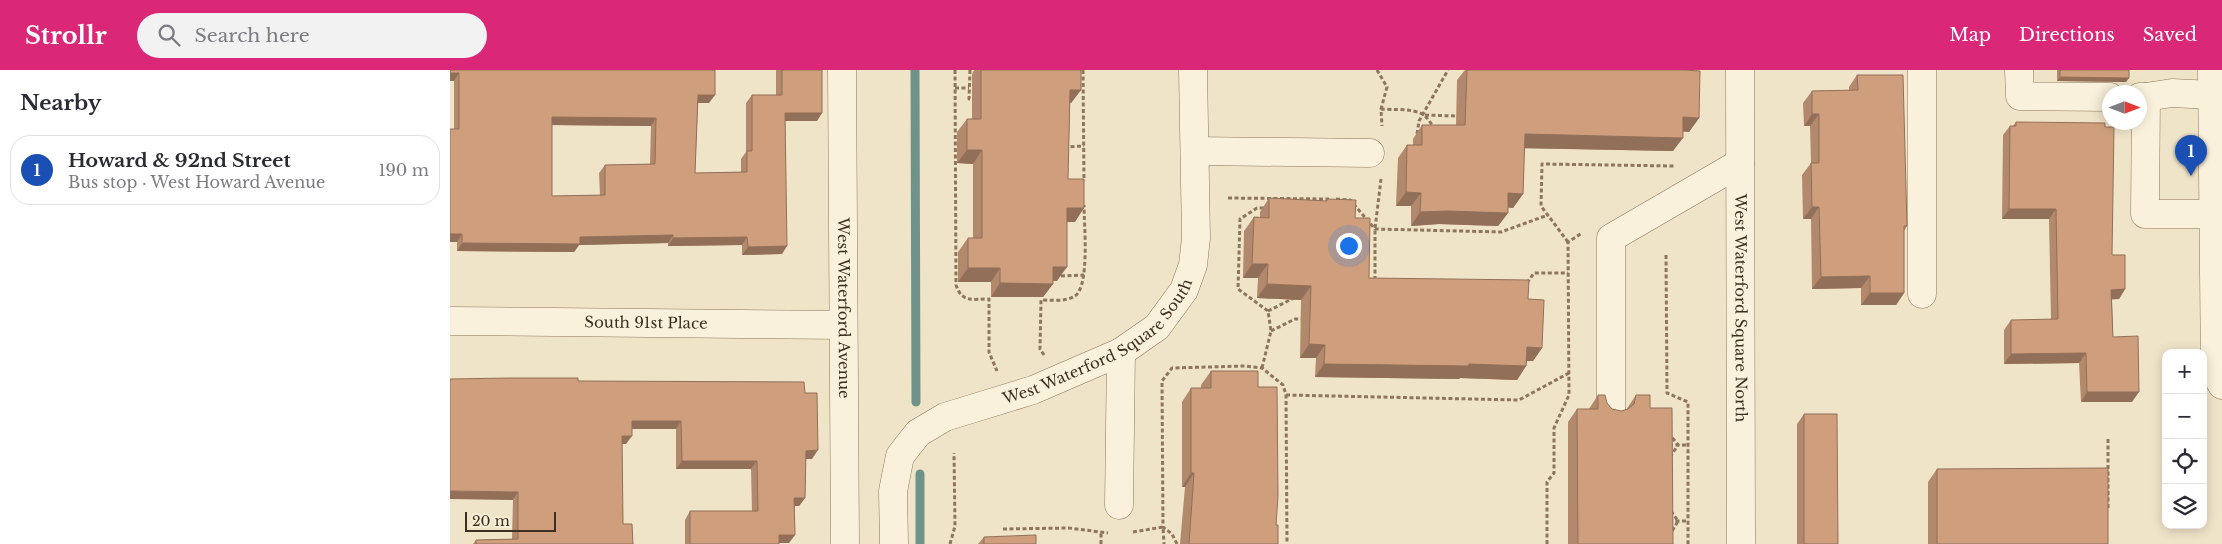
<!DOCTYPE html>
<meta charset="utf-8">
<style>
body{margin:0;font-family:"Libre Baskerville",serif;background:#f2f2f3;color:#2b2b33}
.controls{position:absolute;right:15px;bottom:15px;display:grid;overflow:hidden;border-radius:10px;box-shadow:0 2px 12px #0003}
.controls button{width:45px;height:45px;display:grid;place-items:center;padding:0;border:0;border-bottom:1px solid #e1e1e2;background:#fff;color:#2b2b33;font:25px sans-serif}
.compass{position:absolute;left:1652px;top:15px;width:45px;height:45px;border-radius:50%;background:#fff;box-shadow:0 2px 12px #0003;rotate:90deg}
.scale{position:absolute;left:15px;bottom:12px;width:91px;box-sizing:border-box;padding-left:5px;border:2px solid #3d2e20;border-top:0;font-size:14px;line-height:18px;white-space:nowrap;color:#3d2e20;-webkit-text-stroke:4px #f7eed8;paint-order:stroke}
.you{position:absolute;left:898px;top:175px;width:18px;height:18px;margin:-12px;border:4px solid #fff;border-radius:50%;background:#1a73e8;box-shadow:0 0 0 8px #1a73e833}
.badge{display:grid;place-items:center;width:32px;height:32px;border-radius:50%;background:#db2777;color:#fff;font-size:16px;font-weight:700}
.pin{position:absolute;translate:-50% -41px;filter:drop-shadow(0 1px 2px #0008)}
.pin::after{content:'';position:absolute;top:26px;width:18px;height:15px;background:inherit;clip-path:polygon(0 0,100% 0,50% 100%)}
.list{margin:0;padding:0;list-style:none}
h2{display:flex;justify-content:space-between;align-items:center;height:65px;margin:0;padding:0 20px;font-size:21px}
h2 small{font-size:16px;font-weight:400;color:#7c7c81}
.list li{display:grid;grid-template-columns:32px 1fr auto;gap:15px;align-items:center;box-sizing:border-box;height:70px;margin:0 10px 10px;padding:0 10px;border:1px solid #e1e1e2;border-radius:20px}
.list b{display:block;font-size:19px;white-space:nowrap}
.list p{margin:0;font-size:16px;white-space:nowrap;color:#7c7c81}
.list em{font-size:16px;font-style:normal;color:#7c7c81}
.icon{flex:none;width:28px;height:28px;fill:none;stroke:currentColor;stroke-width:2;stroke-linecap:round;stroke-linejoin:round}
.map{position:relative;flex:none;width:1772px;height:474px;overflow:hidden}
header{display:flex;align-items:center;gap:30px;box-sizing:border-box;height:70px;padding:0 25px;background:#db2777;color:#fff}
header strong{font-size:24px}
nav{display:flex;gap:28px;margin-inline-start:auto;font-size:18px}
.search{width:350px;height:45px;background:#f2f2f3;display:flex;align-items:center;gap:12px;box-sizing:border-box;padding:0 18px;border-radius:28px;color:#7c7c81;font-size:19px}
main{display:flex}
aside{flex:1;background:#fff}
.map>svg:first-child{display:block}
.lines{fill:none;stroke-linecap:round;stroke-linejoin:round}
.stream{stroke:#6f938a;stroke-width:9}
.minor-casing{stroke:#8d765c;stroke-width:29}
.path{stroke:#8d765c;stroke-width:3;stroke-dasharray:4 2.5;stroke-linecap:butt}
.minor{stroke:#faf1dc;stroke-width:28}
.wall{fill:#b2896c;fill-rule:evenodd}
.shaded-wall{fill:#916f58}
.building{fill:#cf9f7d;stroke:#916f58;fill-rule:evenodd}
.labels{text-anchor:middle;stroke-width:4;stroke-linejoin:round;paint-order:stroke}
.street-label{font-size:15px;fill:#3d2e20;stroke:#f7eed8}
</style>
<header>
<strong>Strollr</strong>
<div class="search"><svg class="icon" aria-label="search" viewBox="0 0 24 24"><circle cx="10" cy="10" r="6"/><path d="M15 15l6 6"/></svg>Search here</div>
<nav><a>Map</a><a>Directions</a><a>Saved</a></nav>
</header>
<main>
<aside>
<h2>Nearby<small></small></h2>
<ul class="list">
<li><span class="badge" style="background:#1a4fb4">1</span><div><b>Howard &amp; 92nd Street</b><p>Bus stop · West Howard Avenue</p></div><em>190 m</em></li>
</ul>
</aside>
<div class="map">
<svg width="1772" height="474" viewBox="0 0 1772 474">
<rect width="100%" height="100%" fill="#f0e4c8"/>
<g class="lines">
<g class="stream">
<polyline points="465,0 466,332"/>
<polyline points="470,404 470,474"/>
</g>
<g class="minor-casing">
<g id="minor">
<path id="s1" d="M 392,0 L 395,474"/>
<path id="s2" d="M 1290,0 L 1291,474"/>
<polyline points="1472,0 1472,224"/>
<polyline points="1569,0 1570,26 1660,27"/>
<polyline points="1762,0 1765,303 1772,315"/>
<polyline points="1690,27 1696,27 1695,144 1772,144"/>
<polyline points="1696,27 1722,23 1762,25"/>
<polyline points="745,81 920,83"/>
<path id="s3" d="M 0,251 L 393,255"/>
<polyline points="1161,339 1161,168 1290,93"/>
<polyline points="669,435 671,282"/>
<path id="s4" d="M 444,474 L 443,421 L 450,386 L 468,363 L 495,347 L 583,320 L 671,282 L 707,257 L 734,220 L 743,195 L 746,168 L 743,0"/>
</g>
</g>
<g class="path">
<path d="M 505,0 L 506,215 C 512,233 522,229 539,229 L 539,282 L 547,301"/>
<polyline points="520,0 519,29 522,29"/>
<polyline points="633,0 634,111"/>
<polyline points="927,0 937,17 931,39 932,56"/>
<polyline points="505,18 519,18"/>
<path d="M 931,39 C 943,40 963,38 974,45 C 978,48 980,54 985,57"/>
<polyline points="975,45 1006,46"/>
<polyline points="967,64 969,51 998,0"/>
<polyline points="614,77 634,76"/>
<polyline points="778,128 879,129"/>
<polyline points="886,129 900,130 925,159 1051,162 1098,145"/>
<polyline points="1118,172 1091,136 1092,94 1224,96"/>
<polyline points="1216,185 1217,323 1238,332 1238,474"/>
<polyline points="611,206 634,205"/>
<polyline points="925,210 925,159 931,109"/>
<polyline points="1077,213 1084,203 1118,203"/>
<polyline points="818,241 844,228"/>
<polyline points="821,261 845,249 851,249"/>
<path d="M 594,285 L 590,279 L 591,230 C 601,230 616,232 625,226 C 640,216 634,153 634,135"/>
<polyline points="812,298 821,261 818,241 788,219 790,149 807,138 817,138"/>
<polyline points="836,325 1069,330 1119,303"/>
<polyline points="1219,375 1238,375"/>
<polyline points="1220,387 1228,375 1221,366"/>
<polyline points="1658,438 1658,368"/>
<polyline points="1221,441 1228,451 1221,463"/>
<polyline points="1219,451 1238,451"/>
<polyline points="553,459 619,458 658,463"/>
<polyline points="683,462 713,457 714,474"/>
<polyline points="500,474 505,456 504,383"/>
<polyline points="651,474 651,463"/>
<polyline points="727,474 722,464 713,457 712,311 722,298 795,296 812,298 833,315 836,325 837,474"/>
<polyline points="1097,474 1097,412 1104,403 1104,358 1119,325 1118,172 1132,163"/>
</g>
<use href="#minor" class="minor"/>
</g>
<g class="wall">
<path d="M 0,0 L 259,33 L 248,33 L 245,103 L 291,102 L 291,89 L 296,82 L 296,33 L 302,25 L 326,25 L 326,0 L 372,0 L 367,51 L 335,51 L 332,184 L 292,185 L 292,175 L 218,176 L 218,173 L 129,175 L 124,182 L 7,181 L 7,172 L 0,172 L 0,59 L 4,59 L 4,11 L 0,11 ZM 102,55 L 201,56 L 200,94 L 155,95 L 149,103 L 150,125 L 102,126 Z"/>
<polygon points="524,0 631,0 631,20 621,33 620,33 618,109 625,152 617,152 607,211 603,211 603,214 593,227 541,227 541,212 508,212 508,182 518,168 523,168 523,94 507,93 507,62 517,49 522,49 522,4"/>
<polygon points="1015,0 1234,0 1249,48 1239,62 1233,61 1223,81 1074,78 1073,124 1063,138 1058,137 1058,143 1048,156 989,154 961,156 961,136 946,136 948,88 957,75 963,75 963,69 972,55 1006,55 1007,10"/>
<polygon points="1607,0 1679,0 1676,12 1607,11"/>
<polygon points="1407,5 1457,156 1454,161 1454,223 1446,235 1411,235 1411,218 1362,219 1361,149 1353,149 1352,105 1361,93 1360,56 1354,56 1353,33 1362,21 1399,20 1399,17"/>
<polygon points="1566,52 1662,185 1675,219 1669,229 1662,229 1663,267 1682,332 1631,332 1629,293 1554,294 1554,260 1561,250 1601,250 1599,149 1552,149 1553,65 1560,56 1563,56"/>
<polygon points="819,128 875,131 877,129 905,148 919,208 1078,229 1092,278 1083,291 1077,291 1076,296 1067,310 1010,308 1009,309 865,307 866,288 850,288 851,230 807,228 808,208 793,208 794,161 804,147 810,147 810,142"/>
<polygon points="761,301 808,317 828,474 730,474 735,417 732,417 732,332 741,318 751,318 751,315"/>
<polygon points="128,311 355,323 362,389 356,389 355,428 349,436 345,436 339,473 329,473 329,474 235,474 235,450 240,441 302,441 301,399 226,399 226,359 182,359 176,374 172,374 173,454 183,474 23,474 26,470 62,469 63,430"/>
<polygon points="1148,325 1162,339 1171,341 1176,340 1186,325 1200,338 1223,474 1118,474 1118,352 1127,339 1139,339"/>
<polygon points="1354,344 1388,474 1347,474 1347,354"/>
<polygon points="1487,399 1658,474 1478,474 1478,412"/>
<polygon points="534,467 586,474 528,474"/>
</g>
<g class="shaded-wall">
<polygon points="0,3 9,3 4,11 0,11"/>
<polygon points="1610,7 1679,8 1676,12 1607,11"/>
<polygon points="620,20 631,20 621,33 610,33"/>
<polygon points="248,25 265,25 259,33 243,33"/>
<polygon points="335,43 372,43 367,51 330,51"/>
<polygon points="1362,44 1369,44 1360,56 1354,56"/>
<polygon points="102,47 206,48 201,56 96,55"/>
<polygon points="1233,47 1249,48 1239,62 1224,61"/>
<polygon points="1075,64 1233,68 1223,81 1065,78"/>
<polygon points="517,80 532,80 523,94 507,93"/>
<polygon points="956,122 971,123 961,136 946,136"/>
<polygon points="1058,123 1073,124 1063,138 1049,137"/>
<polygon points="1362,137 1369,137 1361,149 1353,149"/>
<polygon points="617,138 634,138 625,152 607,152"/>
<polygon points="1559,139 1606,139 1599,149 1552,149"/>
<polygon points="998,141 1058,143 1048,156 989,154 961,156 970,142"/>
<polygon points="0,164 12,164 7,172 0,172"/>
<polygon points="223,165 218,173 129,175 124,182 7,181 12,173 130,167"/>
<polygon points="297,167 292,175 218,176 223,168"/>
<polygon points="337,176 332,184 292,185 298,177"/>
<polygon points="802,194 818,194 808,208 793,208"/>
<polygon points="603,197 617,197 607,211 593,211"/>
<polygon points="518,198 550,198 541,212 508,212"/>
<polygon points="1420,206 1411,218 1362,219 1371,207"/>
<polygon points="550,213 603,214 593,227 541,227"/>
<polygon points="817,214 861,216 851,230 807,228"/>
<polygon points="1675,219 1669,229 1654,230 1661,220"/>
<polygon points="1420,223 1454,223 1446,235 1411,235"/>
<polygon points="859,274 875,275 866,288 850,288"/>
<polygon points="1077,277 1092,278 1083,291 1068,291"/>
<polygon points="1636,283 1629,293 1554,294 1561,284"/>
<polygon points="874,294 1019,294 1076,296 1067,310 1010,308 1009,309 865,307"/>
<polygon points="1637,322 1689,322 1682,332 1631,332"/>
<polygon points="182,351 231,351 226,359 176,359"/>
<polygon points="172,366 182,366 176,374 166,374"/>
<polygon points="368,380 362,389 350,389 356,381"/>
<polygon points="232,391 307,391 301,399 226,399"/>
<polygon points="741,403 744,403 735,417 732,417"/>
<polygon points="0,421 68,422 63,430 0,429"/>
<polygon points="344,428 355,428 349,436 339,436"/>
<polygon points="329,465 345,465 339,473 323,473"/>
</g>
<g class="building">
<path d="M 0,0 L 265,0 L 265,25 L 248,25 L 245,103 L 297,102 L 297,81 L 302,81 L 302,25 L 332,25 L 332,0 L 372,0 L 372,43 L 335,43 L 337,176 L 298,177 L 297,167 L 223,168 L 223,165 L 130,167 L 130,174 L 12,173 L 12,164 L 0,164 L 0,59 L 9,59 L 9,3 L 0,3 ZM 102,47 L 206,48 L 205,94 L 155,95 L 155,125 L 102,126 Z"/>
<polygon points="531,0 631,0 631,20 620,20 618,109 634,109 634,138 617,138 617,197 603,197 603,214 550,213 550,198 518,198 518,168 532,168 532,80 517,80 517,49 531,49"/>
<polygon points="1017,0 1234,0 1250,1 1249,48 1233,47 1233,68 1075,64 1073,124 1058,123 1058,143 998,141 970,142 971,123 956,122 957,75 972,75 972,55 1015,55"/>
<polygon points="1610,0 1679,0 1679,8 1610,7"/>
<polygon points="1407,5 1453,5 1457,156 1454,156 1454,223 1420,223 1420,206 1371,207 1369,137 1362,137 1361,93 1369,93 1369,44 1362,44 1362,21 1408,20"/>
<polygon points="1566,52 1655,53 1655,57 1664,57 1662,185 1675,185 1675,219 1661,220 1663,267 1688,266 1689,322 1637,322 1636,283 1561,284 1561,250 1608,249 1606,139 1559,139 1560,56 1566,56"/>
<polygon points="819,128 877,131 877,129 906,130 905,148 920,148 919,208 1079,210 1078,229 1094,230 1092,278 1077,277 1076,296 1019,294 1018,296 874,294 875,275 859,274 861,216 817,214 818,194 802,194 804,147 819,148"/>
<polygon points="761,301 808,301 808,317 827,317 828,426 826,455 828,455 828,474 739,474 744,403 741,403 741,318 761,318"/>
<polygon points="60,308 128,308 128,311 354,312 355,323 367,323 368,380 356,381 355,428 344,428 345,465 329,465 329,474 240,474 240,441 308,441 307,391 232,391 231,351 182,351 182,366 172,366 173,454 182,454 183,474 26,474 26,470 68,469 68,422 0,421 0,309"/>
<polygon points="1148,325 1155,325 1157,333 1162,339 1171,341 1178,339 1184,334 1186,325 1200,325 1200,338 1222,338 1223,474 1128,474 1127,339 1148,339"/>
<polygon points="1354,344 1387,344 1388,474 1354,474"/>
<polygon points="1658,398 1658,474 1487,474 1487,399"/>
<polygon points="586,465 586,474 534,474 534,467"/>
</g>
<g class="labels">
<g class="street-label">
<text dy="5" stroke="none"><textPath href="#s1" startOffset="238">West Waterford Avenue</textPath></text>
<text dy="5" stroke="none"><textPath href="#s2" startOffset="238">West Waterford Square North</textPath></text>
<text dy="5" stroke="none"><textPath href="#s3" startOffset="196">South 91st Place</textPath></text>
<text dy="5" stroke="none"><textPath href="#s4" startOffset="324">West Waterford Square South</textPath></text>
</g>
</g>
</svg>
<div class="controls">
<button>+</button>
<button>−</button>
<button><svg class="icon" aria-label="locate" viewBox="0 0 24 24"><circle cx="12" cy="12" r="6"/><path d="M12 2v4M12 18v4M2 12h4M18 12h4"/></svg></button>
<button><svg class="icon" aria-label="layers" viewBox="0 0 24 24"><path d="M12 4l9 5-9 5-9-5zM3 14l9 5 9-5"/></svg></button>
</div>
<svg class="compass" viewBox="-18 -18 36 36"><path d="M0-13l5 13h-10z" fill="#e53935"/><path d="M0 13l5-13h-10z" fill="#7c7c81"/></svg>
<div class="scale">20 m</div>
<div class="you"></div>
<div class="pin badge" style="left:1741px;top:106px;background:#1a4fb4">1</div>
</div>
</main>
